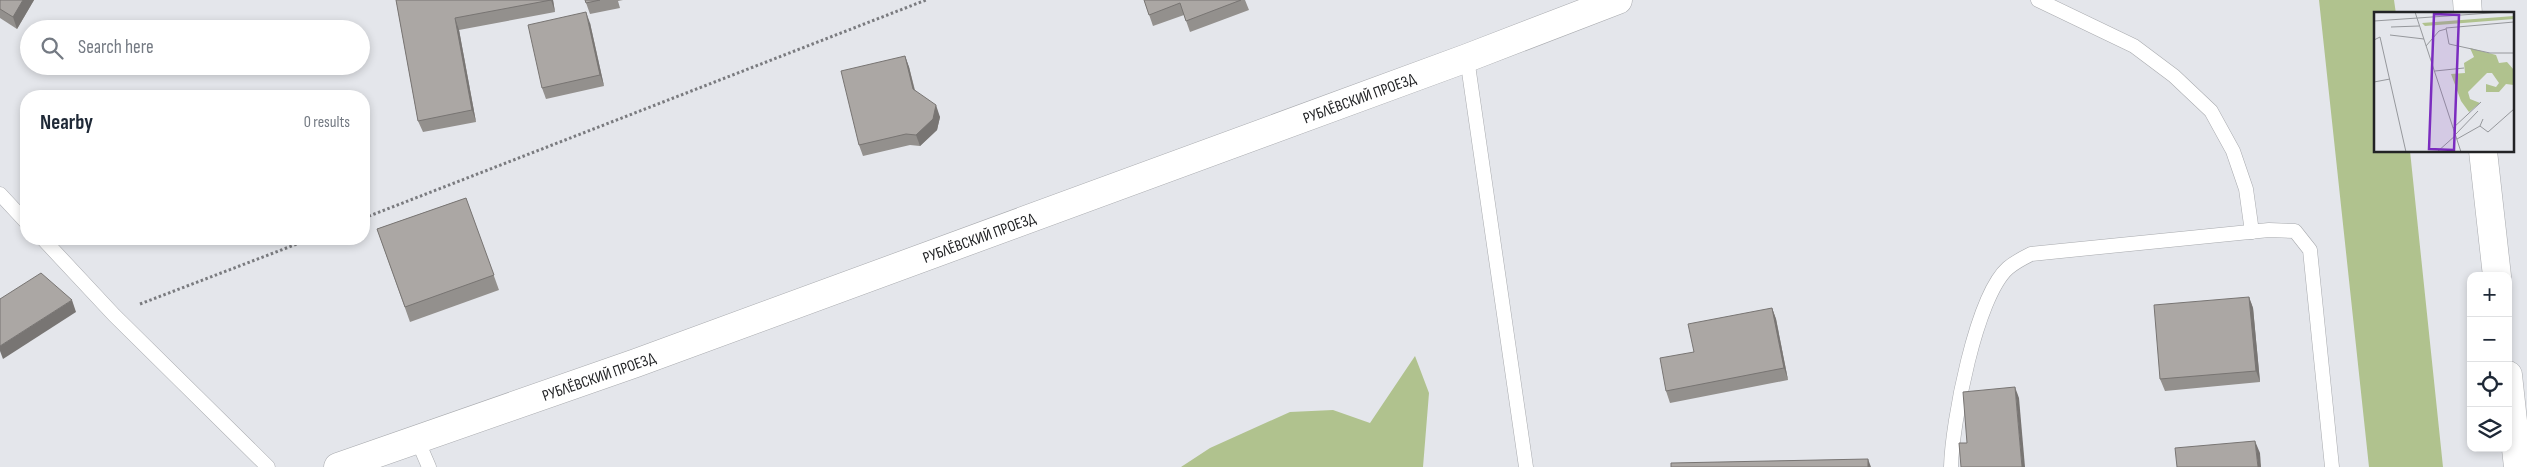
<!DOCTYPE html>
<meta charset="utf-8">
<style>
body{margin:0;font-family:"Sofia Sans Condensed",sans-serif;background:#f2f2f3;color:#1f2937}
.controls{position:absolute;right:15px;bottom:15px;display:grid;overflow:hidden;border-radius:10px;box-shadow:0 2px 8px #0003}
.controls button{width:45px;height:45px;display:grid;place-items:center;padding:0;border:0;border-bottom:1px solid #e0e1e3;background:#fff;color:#1f2937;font:25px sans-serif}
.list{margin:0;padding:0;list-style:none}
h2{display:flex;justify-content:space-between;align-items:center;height:65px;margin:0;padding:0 20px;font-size:21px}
h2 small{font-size:16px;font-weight:400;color:#747a83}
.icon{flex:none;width:28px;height:28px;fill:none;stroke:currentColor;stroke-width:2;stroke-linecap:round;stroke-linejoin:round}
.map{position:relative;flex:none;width:2527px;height:467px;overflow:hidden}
.search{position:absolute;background:#fff;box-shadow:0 2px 8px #0003;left:20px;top:20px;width:350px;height:55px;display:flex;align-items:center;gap:12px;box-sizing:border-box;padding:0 18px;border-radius:28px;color:#747a83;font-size:19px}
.panel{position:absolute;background:#fff;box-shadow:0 2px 8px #0003;left:20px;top:90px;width:350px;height:155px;border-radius:20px}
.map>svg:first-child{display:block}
.green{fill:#b0c28e}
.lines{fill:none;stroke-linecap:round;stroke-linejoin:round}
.lane-casing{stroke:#a8aaae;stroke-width:15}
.secondary-casing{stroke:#a8aaae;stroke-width:29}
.path{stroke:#7a7b7f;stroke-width:3;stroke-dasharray:2.5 2.5;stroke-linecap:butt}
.lane{stroke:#fff;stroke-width:14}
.secondary{stroke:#fff;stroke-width:28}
.wall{fill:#93908d}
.shaded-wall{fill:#787573}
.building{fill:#aba7a4;stroke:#787573}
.labels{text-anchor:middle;stroke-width:5;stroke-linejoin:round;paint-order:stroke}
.street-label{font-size:16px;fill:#222325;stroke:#e4e6eb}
.inset-road{fill:none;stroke:#96989c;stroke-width:1}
.view{fill:#7b2cbf;fill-opacity:0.15;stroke:#7b2cbf;stroke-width:2.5}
.inset-edge{fill:none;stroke:#222325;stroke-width:2.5}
</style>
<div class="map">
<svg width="2527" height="467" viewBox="0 0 2527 467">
<rect width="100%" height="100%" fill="#e4e6eb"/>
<g class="green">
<polygon points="2319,0 2394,0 2396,14 2376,14 2376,151 2410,151 2443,467 2369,467"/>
<polygon points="1415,356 1429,393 1423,467 1181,467 1210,448 1290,412 1333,410 1370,423"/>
</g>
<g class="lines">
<g class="lane-casing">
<g id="lane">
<polyline points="2038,0 2134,46 2174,76 2211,111 2233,151 2246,189 2252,232"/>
<polyline points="1467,58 1526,467"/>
<polyline points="0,194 26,222"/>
<polyline points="43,239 114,315 268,467"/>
<polyline points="417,439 429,467"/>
<path d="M 1951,467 C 1952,423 1976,296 2008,268 C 2015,262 2023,258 2031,254 L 2269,230 L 2295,231 L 2310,250 L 2332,467"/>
</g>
</g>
<g class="secondary-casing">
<g id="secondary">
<polyline points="2467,0 2468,14"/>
<polyline points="2483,151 2497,276"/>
<polyline points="2508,375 2518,467"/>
<path id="s1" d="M 338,467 L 636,363 L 1467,58 L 1618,0"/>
</g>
</g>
<g class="path">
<polyline points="364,218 926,0"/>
<polyline points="140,304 310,239"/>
</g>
<use href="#lane" class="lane"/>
<use href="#secondary" class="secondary"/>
</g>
<g class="wall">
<polygon points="0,0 34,0 17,29 0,18"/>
<polygon points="396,0 553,0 555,12 459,30 476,122 423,132 418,121"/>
<polygon points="585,0 623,0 618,1 620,8 590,14"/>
<polygon points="1144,0 1245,0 1249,10 1190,32 1184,15 1153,26"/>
<polygon points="590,23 604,86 546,99 542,88"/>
<polygon points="905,56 909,67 915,90 940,117 937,130 920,146 910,145 863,156 859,145"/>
<polygon points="466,198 499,290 410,322 377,229"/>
<polygon points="2249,297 2253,308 2260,382 2165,391 2160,379"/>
<polygon points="1772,308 1776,319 1788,380 1670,403 1666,391 1694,352"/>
</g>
<g class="shaded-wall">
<polygon points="23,0 34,0 17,29 13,17"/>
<polygon points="551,0 553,0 555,12"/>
<polygon points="586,12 590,23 604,86 600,75"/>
<polygon points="455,18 459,30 476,122 472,110"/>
<polygon points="905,56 909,67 917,101 913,89"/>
<polygon points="936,105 940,117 937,130 920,146 916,135"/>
<polygon points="2249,297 2253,308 2260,382 2256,371"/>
<polygon points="72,300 76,312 3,359 0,351 0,346"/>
<polygon points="1772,308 1776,319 1788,380 1784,368"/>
<polygon points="2015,387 2019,398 2025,467 2022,467"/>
<polygon points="2255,441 2260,453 2261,467 2258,467"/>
<polygon points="1868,459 1871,467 1868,467"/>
</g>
<g class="building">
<polygon points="0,0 23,0 13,17 0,9"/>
<polygon points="396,0 551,0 455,18 472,110 418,121"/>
<polygon points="585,0 600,0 586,3"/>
<polygon points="1144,0 1241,0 1186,21 1180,3 1149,15"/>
<polygon points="586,12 600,75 542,88 528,25"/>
<polygon points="905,56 913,89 936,105 933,119 916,135 906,134 859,145 841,71"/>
<polygon points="466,198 494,275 405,307 377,229"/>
<polygon points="41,273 72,300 0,346 0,299"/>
<polygon points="2249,297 2256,371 2160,379 2154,305"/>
<polygon points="1772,308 1784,368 1666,391 1660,358 1694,352 1688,324"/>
<polygon points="2015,387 2022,467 1961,467 1959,443 1967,443 1963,392"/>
<polygon points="2255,441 2258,467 2177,467 2175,448"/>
<polygon points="1868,459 1868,467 1671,467 1671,463"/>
</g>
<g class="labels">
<g class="street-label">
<text dy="6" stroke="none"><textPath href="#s1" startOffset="1086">РУБЛЁВСКИЙ ПРОЕЗД</textPath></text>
<text dy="6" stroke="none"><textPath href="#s1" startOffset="681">РУБЛЁВСКИЙ ПРОЕЗД</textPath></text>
<text dy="6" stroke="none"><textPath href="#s1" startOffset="276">РУБЛЁВСКИЙ ПРОЕЗД</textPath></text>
</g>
</g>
<g transform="translate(2374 12)">
<rect width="140" height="140" fill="#e4e6eb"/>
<path d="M 140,4 L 140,7 L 51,14 L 48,11 ZM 96,36 L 122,43 L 125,51 L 133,50 L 140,58 L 140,73 L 132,72 L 125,80 L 112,80 L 112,72 L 122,75 L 125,71 L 118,61 L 113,61 L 94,80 L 96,87 L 106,91 L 95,100 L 87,89 L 77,62 L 91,61 L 90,51 L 100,45 Z" fill="#b0c28e"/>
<path class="inset-road" d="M 41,0 L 87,140M 0,9 L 131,0M 140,10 L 72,16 L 75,32 L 116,41 L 140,41M 17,15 L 45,14M 16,23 L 50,27M 0,28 L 6,25 L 32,140M 52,34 L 65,19 L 72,17M 61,59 L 90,56M 0,70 L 16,67M 106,114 L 114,120 L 140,97M 79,116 L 107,90M 82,122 L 104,99M 83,127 L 106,114 L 109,107M 63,140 L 82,123"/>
<path class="view" d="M 60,2 L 85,3 L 80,138 L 55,137 Z"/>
<rect width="140" height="140" class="inset-edge"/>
</g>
</svg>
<div class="controls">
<button>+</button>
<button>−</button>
<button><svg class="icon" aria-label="locate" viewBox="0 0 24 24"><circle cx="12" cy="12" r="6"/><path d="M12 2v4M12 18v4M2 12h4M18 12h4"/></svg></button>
<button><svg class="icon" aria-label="layers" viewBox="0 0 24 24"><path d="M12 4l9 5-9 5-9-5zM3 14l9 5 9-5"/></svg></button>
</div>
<div class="search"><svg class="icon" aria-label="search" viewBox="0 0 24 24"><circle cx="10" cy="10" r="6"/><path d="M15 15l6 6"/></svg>Search here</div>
<section class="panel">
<h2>Nearby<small>0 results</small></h2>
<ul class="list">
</ul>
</section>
</div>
